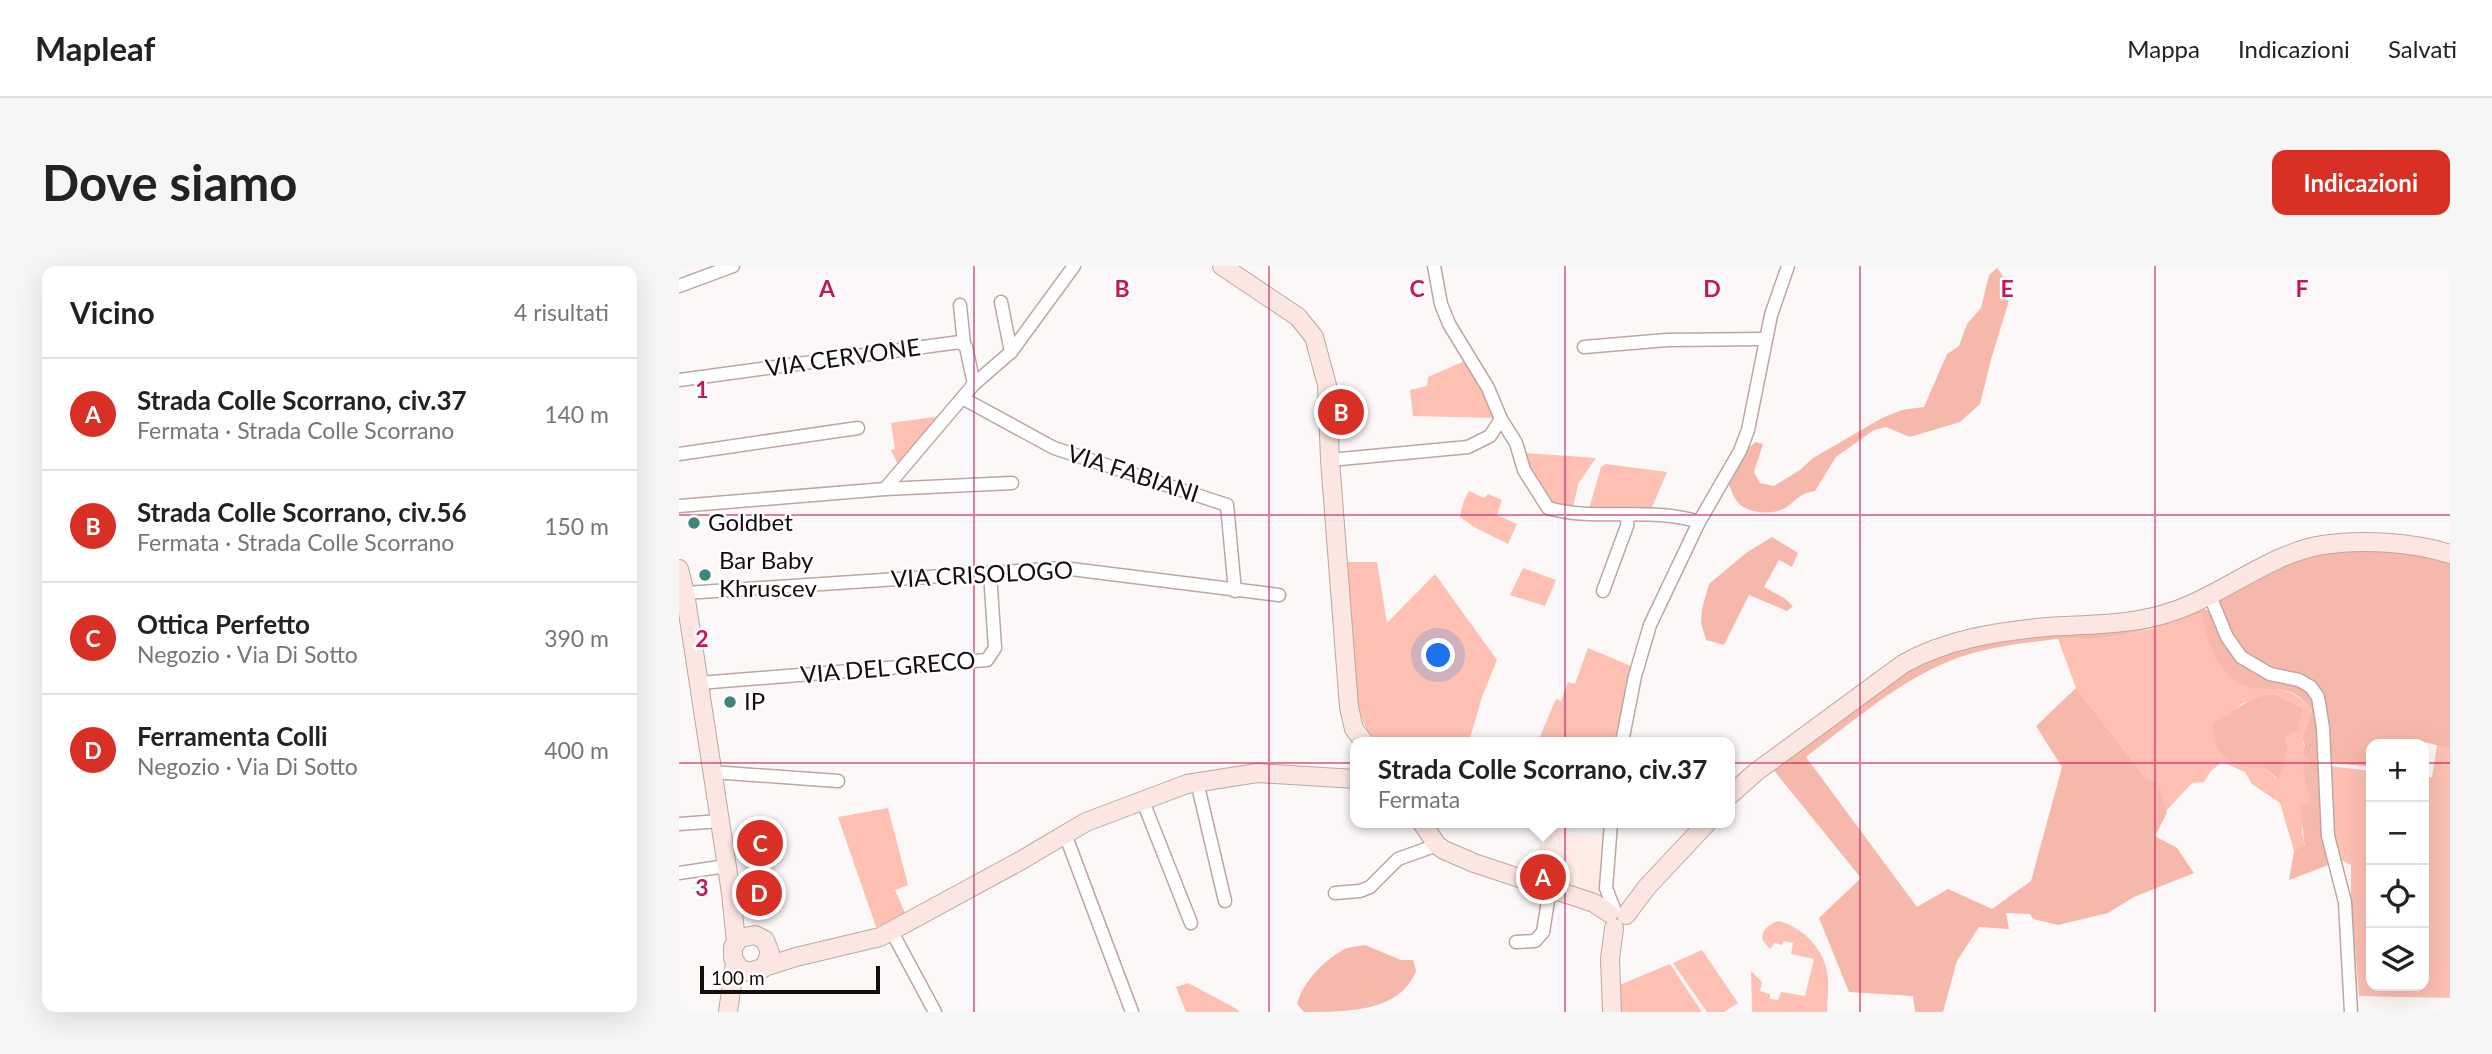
<!DOCTYPE html>
<html lang="it">
<meta charset="utf-8">
<style>
body{margin:0;font-family:Lato,sans-serif;background:#f6f6f6;color:#222}
.controls{position:absolute;right:21px;bottom:21px;display:grid;overflow:hidden;border-radius:14px;box-shadow:0 7px 28px #0002}
.controls button{width:63px;height:63px;display:grid;place-items:center;padding:0;border:0;border-bottom:2px solid #e0e0e0;background:#fff;color:#222;font:35px sans-serif}
.scale{position:absolute;left:21px;bottom:18px;width:180px;box-sizing:border-box;padding-left:7px;border:4px solid #150e0d;border-top:0;font-size:19px;line-height:24px;white-space:nowrap;color:#150e0d;-webkit-text-stroke:5px #fff;paint-order:stroke}
.you{position:absolute;left:760px;top:390px;width:24px;height:24px;margin:-18px;border:5px solid #fff;border-radius:50%;background:#1a73e8;box-shadow:0 0 0 10px #1a73e833}
.badge{display:grid;place-items:center;width:46px;height:46px;border-radius:50%;background:#d93025;color:#fff;font-size:23px;font-weight:700}
.pin{position:absolute;translate:-50% -50%;border:4px solid #fff;box-shadow:0 2px 7px #0006}
.popup{position:absolute;left:671px;top:471px;width:385px;height:91px;box-sizing:border-box;display:grid;place-content:center;border-radius:14px;background:#fff;filter:drop-shadow(0 2px 5px #0005);font-size:23px;white-space:nowrap;color:#767676}
.popup b{font-size:26px;color:#222}
.popup::after{content:'';position:absolute;left:50%;top:100%;margin-left:-14px;border:14px solid transparent;border-top-color:#fff}
.list{margin:0;padding:0;list-style:none}
h2{display:flex;justify-content:space-between;align-items:center;height:91px;margin:0;padding:0 28px;font-size:30px}
h2 small{font-size:23px;font-weight:400;color:#767676}
.list li{display:grid;grid-template-columns:46px 1fr auto;gap:21px;align-items:center;box-sizing:border-box;height:112px;padding:0 28px;border-top:2px solid #e0e0e0}
.list b{display:block;font-size:26px;white-space:nowrap}
.list p{margin:0;font-size:23px;white-space:nowrap;color:#767676}
.list em{font-size:23px;font-style:normal;color:#767676}
.icon{flex:none;width:38px;height:38px;fill:none;stroke:currentColor;stroke-width:2;stroke-linecap:round;stroke-linejoin:round}
.map{position:relative;flex:none;width:1771px;height:746px;overflow:hidden;border-radius:14px}
header{display:flex;align-items:center;gap:42px;box-sizing:border-box;height:98px;padding:0 35px;background:#fff;border-bottom:2px solid #e0e0e0}
header strong{font-size:33px}
nav{display:flex;gap:38px;margin-inline-start:auto;font-size:24px}
.intro{display:flex;align-items:center;justify-content:space-between;box-sizing:border-box;height:168px;padding:0 42px}
h1{margin:0;font-size:49px}
.button{padding:18px 32px;border-radius:14px;background:#d93025;color:#fff;font-size:24px;font-weight:700}
main{display:flex;gap:42px;padding:0 42px}
aside{flex:1;background:#fff;border-radius:14px;box-shadow:0 7px 28px #0002}
.map>svg:first-child{display:block}
.built{fill:#ffece7}
.green{fill:#fdc0b3;fill-rule:evenodd}
.forest{fill:#f6b8aa}
.lines{fill:none;stroke-linecap:round;stroke-linejoin:round}
.street-casing{stroke:#bca7a2;stroke-width:15}
.secondary-casing{stroke:#bca7a2;stroke-width:20}
.street{stroke:#fff;stroke-width:12}
.secondary{stroke:#fbe6e2;stroke-width:18}
.grid{fill:none;stroke:#c2185b;stroke-width:2;stroke-opacity:0.55}
.poi-dot{fill:#40857b;stroke:#fff;stroke-width:2.5}
.labels{text-anchor:middle;stroke-width:5;stroke-linejoin:round;paint-order:stroke}
.street-label{font-size:24px;fill:#150e0d;stroke:#fff}
.poi-label{font-size:24px;fill:#150e0d;stroke:#fff;text-anchor:start}
.grid-label{font-size:23px;text-anchor:middle;font-weight:bold;fill:#c2185b;stroke:#fff;stroke-width:5;stroke-linejoin:round;paint-order:stroke}
</style>
<header>
<strong>Mapleaf</strong>
<nav><a>Mappa</a><a>Indicazioni</a><a>Salvati</a></nav>
</header>
<div class="intro"><h1>Dove siamo</h1><a class="button">Indicazioni</a></div>
<main>
<aside>
<h2>Vicino<small>4 risultati</small></h2>
<ul class="list">
<li><span class="badge">A</span><div><b>Strada Colle Scorrano, civ.37</b><p>Fermata · Strada Colle Scorrano</p></div><em>140 m</em></li>
<li><span class="badge">B</span><div><b>Strada Colle Scorrano, civ.56</b><p>Fermata · Strada Colle Scorrano</p></div><em>150 m</em></li>
<li><span class="badge">C</span><div><b>Ottica Perfetto</b><p>Negozio · Via Di Sotto</p></div><em>390 m</em></li>
<li><span class="badge">D</span><div><b>Ferramenta Colli</b><p>Negozio · Via Di Sotto</p></div><em>400 m</em></li>
</ul>
</aside>
<div class="map">
<svg width="1771" height="746" viewBox="0 0 1771 746">
<rect width="100%" height="100%" fill="#fcf8f7"/>
<polygon class="built" points="865,557 890,557 890,568 926,573 923,622 912,628 876,616 877,608 865,605 863,610 855,608"/>
<g class="green">
<polygon points="788,94 803,118 816,152 734,150 731,124 748,120 749,111"/>
<polygon points="262,150 219,199 212,184 216,183 212,157"/>
<polygon points="846,187 917,192 899,218 894,242 868,234 851,205"/>
<polygon points="927,198 988,206 972,244 910,243 922,201"/>
<polygon points="790,225 805,232 809,228 823,234 818,249 838,258 829,278 795,261 781,251 784,237"/>
<path d="M 662,296 L 698,296 L 708,357 L 756,308 L 818,394 L 803,431 L 790,476 L 695,476 C 668,438 667,345 662,296 Z"/>
<polygon points="844,302 877,314 866,340 831,329"/>
<path d="M 1523,347 L 1574,422 C 1600,422 1616,423 1633,444 L 1623,473 L 1630,495 L 1623,500 L 1632,536 L 1625,553 L 1623,566 L 1626,580 L 1615,585 L 1601,537 L 1573,518 L 1566,506 L 1543,496 L 1532,505 L 1525,516 L 1513,517 L 1487,545 L 1479,518 L 1467,512 L 1397,422 L 1379,373 L 1428,372 L 1472,363 ZM 1596,428 L 1624,442 L 1607,471 L 1609,486 L 1598,513 L 1533,458 L 1549,450 L 1564,437 Z"/>
<polygon points="909,382 957,402 942,476 859,475 877,433 882,435 889,416 896,418"/>
<polygon points="1758,479 1771,483 1771,732 1680,730 1672,629 1672,599 1658,592 1650,500 1692,505 1692,720 1745,720 1745,511 1753,511"/>
<polygon points="209,542 229,619 216,624 227,649 197,661 159,551"/>
<path d="M 1099,655 C 1125,661 1147,685 1149,712 C 1150,723 1148,735 1148,746 L 1073,746 L 1072,705 L 1083,716 L 1081,725 L 1091,728 L 1091,733 L 1099,734 L 1102,726 L 1126,730 L 1135,693 L 1112,688 L 1114,677 L 1105,675 L 1103,679 L 1096,677 L 1091,683 L 1084,675 C 1081,665 1090,658 1099,655 Z"/>
<polygon points="1023,684 1059,737 1045,746 1028,746 994,697"/>
<polygon points="991,698 1023,746 939,746 938,720"/>
<polygon points="509,717 556,742 561,746 507,746 497,721"/>
</g>
<g class="forest">
<path d="M 1318,2 L 1329,17 L 1329,38 L 1313,90 L 1301,138 L 1281,156 L 1231,171 L 1207,161 L 1195,164 L 1157,191 L 1136,225 C 1122,227 1118,233 1108,241 C 1094,250 1066,248 1057,234 C 1054,230 1052,223 1050,219 L 1070,181 L 1077,176 L 1084,178 L 1075,206 L 1081,217 L 1095,220 L 1121,204 L 1134,192 L 1203,152 L 1223,144 L 1245,141 L 1268,88 L 1280,80 L 1288,58 L 1302,42 L 1310,9 Z"/>
<polygon points="1093,271 1119,287 1113,301 1100,294 1085,321 1105,332 1114,340 1108,345 1070,329 1045,379 1027,374 1022,357 1023,343 1030,318 1067,287"/>
<path d="M 1739,283 L 1771,293 L 1771,483 L 1746,476 L 1746,507 L 1745,478 L 1692,478 L 1692,501 L 1645,496 L 1652,598 L 1610,614 L 1615,585 L 1626,579 C 1623,567 1625,555 1621,542 L 1631,536 L 1623,500 L 1630,495 L 1624,488 L 1626,479 L 1623,473 L 1633,444 C 1613,419 1603,425 1575,422 C 1542,419 1527,375 1523,347 C 1493,357 1463,366 1431,371 C 1413,374 1395,372 1378,373 C 1343,377 1305,381 1273,394 C 1220,415 1173,456 1127,491 L 1238,641 L 1269,623 L 1313,643 L 1352,615 L 1383,501 L 1357,460 L 1397,422 L 1467,512 L 1479,517 L 1488,547 L 1476,570 L 1498,582 L 1515,607 L 1455,631 L 1429,647 L 1379,659 L 1354,653 L 1351,648 L 1327,647 L 1330,663 L 1300,661 L 1278,695 L 1264,746 L 1236,746 L 1234,730 L 1170,726 L 1140,652 L 1182,612 L 1093,502 L 1231,400 L 1284,378 L 1522,342 L 1534,346 L 1531,330 L 1630,286 Z"/>
<path d="M 1596,428 L 1624,442 L 1619,464 L 1607,471 L 1609,486 L 1599,513 L 1584,501 C 1573,503 1547,497 1541,486 C 1536,479 1535,467 1533,458 C 1558,445 1565,432 1596,428 Z"/>
<path d="M 686,679 L 722,694 L 734,694 L 737,705 C 721,746 668,746 625,746 L 618,738 C 624,716 644,695 664,684 C 670,681 679,680 686,679 Z"/>
</g>
<g class="lines">
<g class="street-casing">
<g id="street">
<path d="M 755,0 L 762,38 L 770,58 L 809,122 L 822,153 L 837,177 L 845,204 L 869,242 C 918,256 972,240 1020,256"/>
<polyline points="0,20 54,0"/>
<polyline points="322,36 332,86"/>
<polyline points="281,39 285,78"/>
<polyline points="905,81 988,74 1087,73"/>
<polyline points="0,114 281,76 287,81 295,118"/>
<polyline points="285,133 375,182 548,239 556,325"/>
<polyline points="0,188 179,162"/>
<polyline points="651,194 789,181 811,170 822,153"/>
<polyline points="206,223 333,217"/>
<polyline points="0,240 206,223 295,118 332,86 395,0"/>
<polyline points="924,325 948,260 949,249"/>
<polyline points="6,327 384,302 600,329"/>
<polyline points="1531,330 1548,371 1562,391 1591,408 1620,414 1632,421 1639,431 1644,462 1649,570 1666,636 1672,746"/>
<polyline points="20,417 308,394 316,382 311,307"/>
<polyline points="943,476 956,410 971,359 1020,256 1061,185 1069,164 1092,49 1109,0"/>
<polyline points="33,506 159,515"/>
<polyline points="518,516 546,635"/>
<polyline points="463,533 512,657"/>
<polyline points="932,557 927,622 935,643"/>
<polyline points="0,558 41,555"/>
<polyline points="386,568 453,746"/>
<polyline points="0,607 47,600"/>
<polyline points="656,627 681,625 691,621 719,593 758,579"/>
<polyline points="213,666 256,746"/>
<polyline points="837,676 856,675 864,666 871,622"/>
</g>
</g>
<g class="secondary-casing">
<g id="secondary">
<polyline points="543,0 619,51 635,71 648,119 651,194 670,441 675,463 685,476"/>
<polyline points="0,303 6,327 52,627 57,676"/>
<path d="M 1051,529 L 1077,506 L 1224,398 C 1268,373 1317,366 1367,361 C 1413,358 1454,360 1498,344 C 1548,326 1592,287 1644,279 C 1683,273 1733,276 1771,288"/>
<polyline points="743,557 758,579 765,584 795,597 915,637 930,647"/>
<polyline points="947,649 968,621 1028,557"/>
<polyline points="85,702 91,687 86,674 76,669 61,672 54,681 54,692 60,702 70,706 117,691 201,671 341,595 407,556 508,518 578,507 677,513"/>
<polyline points="49,746 56,697"/>
<polyline points="933,746 931,693 935,662"/>
</g>
</g>
<use href="#street" class="street"/>
<use href="#secondary" class="secondary"/>
</g>
<path class="grid" d="M 295,0 L 295,746M 590,0 L 590,746M 886,0 L 886,746M 1181,0 L 1181,746M 1476,0 L 1476,746M 0,249 L 1771,249M 0,497 L 1692,497M 1745,497 L 1771,497"/>
<g class="poi-dot">
<circle cx="15" cy="257" r="7"/>
<circle cx="26" cy="309" r="7"/>
<circle cx="51" cy="436" r="7"/>
</g>
<g class="labels">
<g class="street-label">
<text transform="translate(164 92) rotate(-8)" y="8">VIA CERVONE</text>
<text transform="translate(454 208) rotate(18)" y="8">VIA FABIANI</text>
<text transform="translate(303 309) rotate(-3)" y="8">VIA CRISOLOGO</text>
<text transform="translate(209 402) rotate(-5)" y="8">VIA DEL GRECO</text>
</g>
<g class="poi-label">
<text x="29" y="265">Goldbet</text>
<text x="40" y="303">Bar Baby<tspan x="40" dy="28">Khruscev</tspan></text>
<text x="65" y="444">IP</text>
</g>
</g>
<g class="grid-label">
<text x="148" y="31">A</text>
<text x="443" y="31">B</text>
<text x="738" y="31">C</text>
<text x="1033" y="31">D</text>
<text x="1328" y="31">E</text>
<text x="1623" y="31">F</text>
<text x="23" y="132">1</text>
<text x="23" y="381">2</text>
<text x="23" y="630">3</text>
</g>
</svg>
<div class="controls">
<button>+</button>
<button>−</button>
<button><svg class="icon" aria-label="locate" viewBox="0 0 24 24"><circle cx="12" cy="12" r="6"/><path d="M12 2v4M12 18v4M2 12h4M18 12h4"/></svg></button>
<button><svg class="icon" aria-label="layers" viewBox="0 0 24 24"><path d="M12 4l9 5-9 5-9-5zM3 14l9 5 9-5"/></svg></button>
</div>
<div class="scale">100 m</div>
<div class="you"></div>
<div class="pin badge" style="left:864px;top:611px">A</div>
<div class="popup"><b>Strada Colle Scorrano, civ.37</b>Fermata</div>
<div class="pin badge" style="left:662px;top:146px">B</div>
<div class="pin badge" style="left:81px;top:577px">C</div>
<div class="pin badge" style="left:80px;top:627px">D</div>
</div>
</main>
